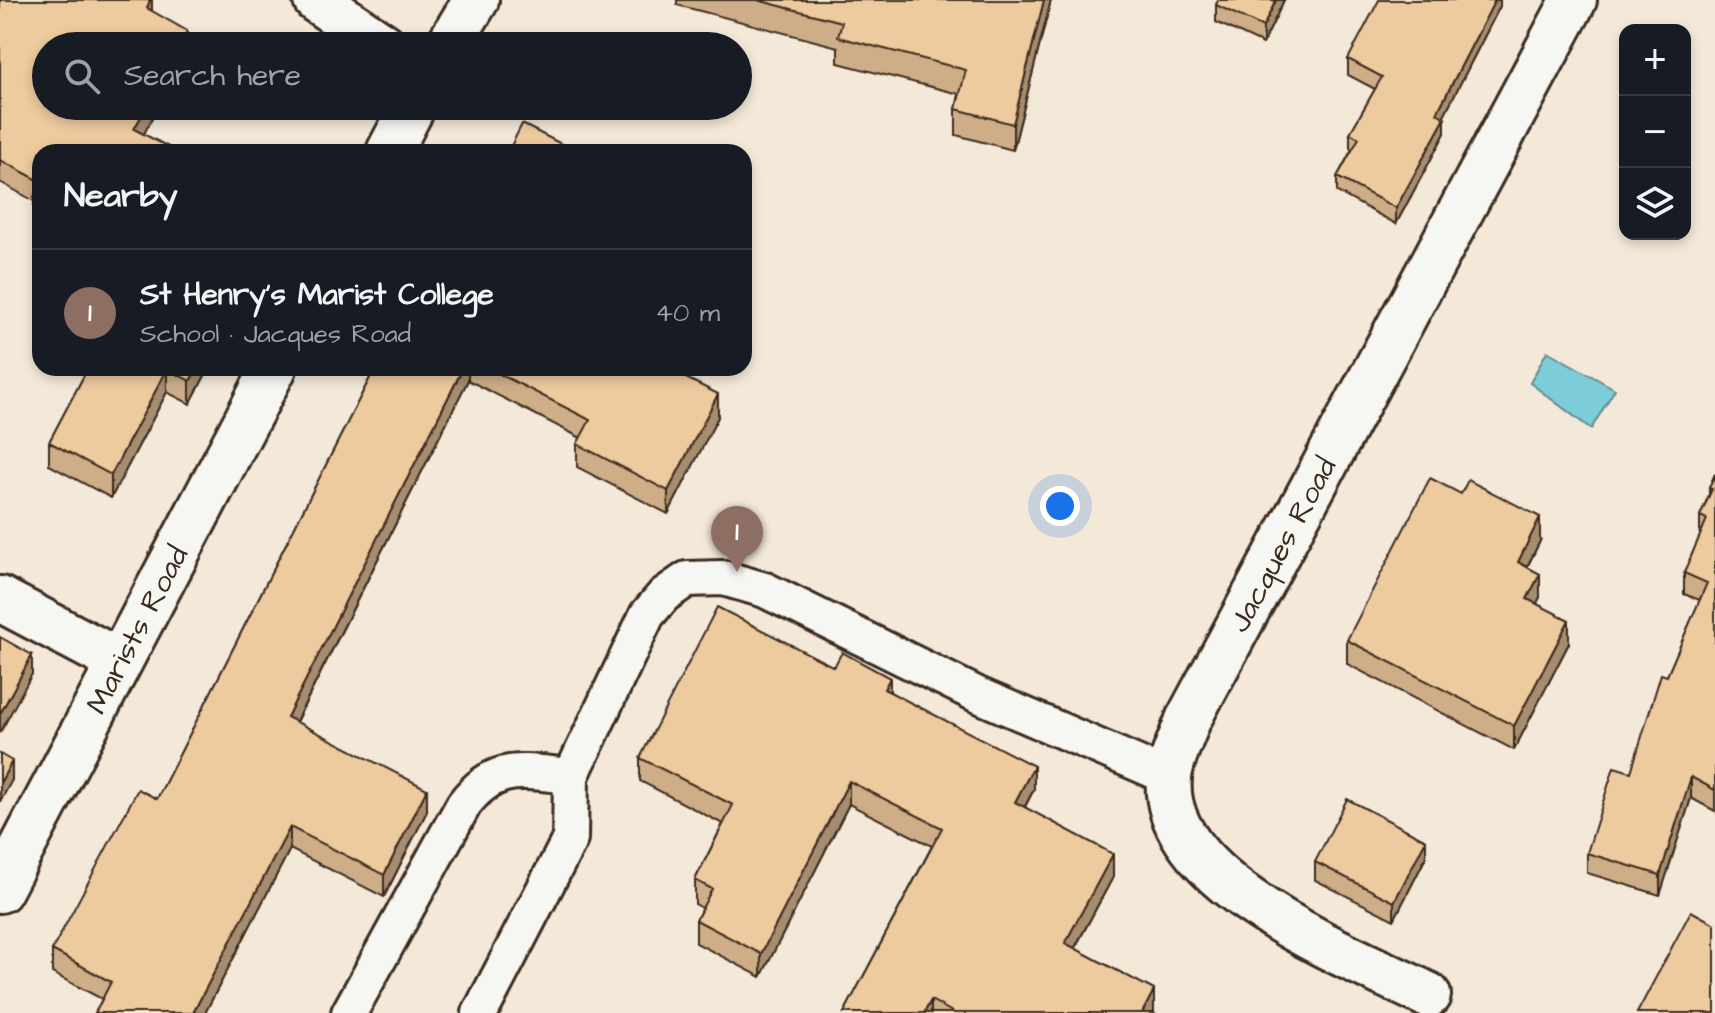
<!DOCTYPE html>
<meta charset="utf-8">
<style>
body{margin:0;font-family:"Architects Daughter",sans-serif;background:#20242c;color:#f1f3f6}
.controls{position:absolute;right:24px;top:24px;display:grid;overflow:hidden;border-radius:16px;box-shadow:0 4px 12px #0003}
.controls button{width:72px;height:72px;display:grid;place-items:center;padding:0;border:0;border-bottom:2px solid #363941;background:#171b24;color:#f1f3f6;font:40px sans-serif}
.you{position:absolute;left:1060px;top:506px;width:28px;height:28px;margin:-20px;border:6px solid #fff;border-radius:50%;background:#1a73e8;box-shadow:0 0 0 12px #1a73e833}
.badge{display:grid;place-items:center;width:52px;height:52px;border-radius:50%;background:#db2777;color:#fff;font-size:26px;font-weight:700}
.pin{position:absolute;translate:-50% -66px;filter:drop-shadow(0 2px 4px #0008)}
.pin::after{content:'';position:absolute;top:42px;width:28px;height:24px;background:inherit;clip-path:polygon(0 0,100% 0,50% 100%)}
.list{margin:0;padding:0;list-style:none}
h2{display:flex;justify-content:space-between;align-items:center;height:104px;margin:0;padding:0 32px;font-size:34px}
h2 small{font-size:26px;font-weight:400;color:#9ea1a6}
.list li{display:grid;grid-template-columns:52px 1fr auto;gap:24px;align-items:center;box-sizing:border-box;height:128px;padding:0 32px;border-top:2px solid #363941}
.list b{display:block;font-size:30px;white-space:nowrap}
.list p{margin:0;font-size:26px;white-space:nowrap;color:#9ea1a6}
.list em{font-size:26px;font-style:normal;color:#9ea1a6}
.icon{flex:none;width:44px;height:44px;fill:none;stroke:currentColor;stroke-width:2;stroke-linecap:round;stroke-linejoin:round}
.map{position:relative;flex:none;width:1715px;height:1013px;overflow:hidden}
.search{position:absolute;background:#171b24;box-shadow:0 4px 12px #0003;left:32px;top:32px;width:720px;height:88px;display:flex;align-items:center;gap:20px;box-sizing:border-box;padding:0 28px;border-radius:44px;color:#9ea1a6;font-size:30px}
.panel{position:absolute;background:#171b24;box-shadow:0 4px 12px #0003;left:32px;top:144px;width:720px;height:232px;border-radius:24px}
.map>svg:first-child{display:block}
.water{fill:#7dccd9;stroke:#638b8e;stroke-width:2}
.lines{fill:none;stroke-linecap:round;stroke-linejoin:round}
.service-casing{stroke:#3b2a1e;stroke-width:40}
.minor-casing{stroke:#3b2a1e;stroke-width:50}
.service{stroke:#f6f6f2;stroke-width:34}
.minor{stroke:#f6f6f2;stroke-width:44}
.wall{fill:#cdae89;stroke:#3b2a1e;stroke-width:2}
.shaded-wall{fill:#a78d6f;stroke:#3b2a1e;stroke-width:2}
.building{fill:#eeca9f;stroke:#3b2a1e;stroke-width:2}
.labels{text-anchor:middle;stroke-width:8;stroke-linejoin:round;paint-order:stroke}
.street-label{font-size:30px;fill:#3b2a1e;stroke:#f6f6f2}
</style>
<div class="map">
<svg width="1715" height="1013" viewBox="0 0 1715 1013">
<rect width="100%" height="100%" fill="#f4e9d9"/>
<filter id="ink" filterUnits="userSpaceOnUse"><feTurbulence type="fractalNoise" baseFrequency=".0125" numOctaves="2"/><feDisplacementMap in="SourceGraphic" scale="16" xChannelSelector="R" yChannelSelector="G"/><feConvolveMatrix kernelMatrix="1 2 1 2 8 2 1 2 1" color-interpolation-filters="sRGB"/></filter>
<g filter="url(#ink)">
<polygon class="water" points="1547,351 1615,389 1591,429 1530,383"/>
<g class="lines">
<g class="service-casing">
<g id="service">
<path d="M 349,1013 L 464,804 C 496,762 523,772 571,776"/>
<polyline points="480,1013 570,839 571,776 647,615 664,595 687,579 723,578 765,590 976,694 1169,777"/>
</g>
</g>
<g class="minor-casing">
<g id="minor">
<polyline points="316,0 384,46"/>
<polyline points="448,46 476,0"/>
<polyline points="389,152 413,106"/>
<polyline points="0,599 118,661"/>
<path id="s1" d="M 0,890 L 274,368"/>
<path id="s2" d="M 1428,995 C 1352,957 1159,883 1169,778 C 1170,760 1182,738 1188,720 L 1574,0"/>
</g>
</g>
<use href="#service" class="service"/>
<use href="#minor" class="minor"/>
</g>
<g class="wall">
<polygon points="0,0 152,0 152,11 187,46 40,152 40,223 34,219 34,201 0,182"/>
<polygon points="677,0 1051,0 1013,150 956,135 956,109 959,94 838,63 838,47 677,5"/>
<polygon points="1218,0 1284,0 1263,44 1216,22 1216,5"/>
<polygon points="1500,0 1500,6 1443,117 1445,133 1396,224 1337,192 1337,177 1352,149 1350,148 1350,133 1375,89 1348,75 1348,59"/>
<polygon points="88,368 209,368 190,404 167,392 111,498 49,465 49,442"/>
<polygon points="375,368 666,368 718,417 668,514 577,467 577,444 581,438 468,380 296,722 427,811 384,897 290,849 205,1013 95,1013 102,999 52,973 52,950 157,799"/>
<polygon points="1715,474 1715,811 1691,798 1660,895 1587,873 1587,853 1631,772 1667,676 1700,600 1684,594 1684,573 1700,536 1700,516 1709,495 1709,488"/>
<polygon points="1540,541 1527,567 1540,597 1537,603 1569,643 1514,750 1347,664 1347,640"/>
<polygon points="834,667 890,692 1034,789 1025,807 1113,877 1075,948 1154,1013 844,1013 932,846 849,804 761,977 696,943 696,920 702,908 695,904 695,880 723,824 640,781 640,758"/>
<polygon points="1426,857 1394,920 1315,880 1315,862"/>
</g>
<g class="shaded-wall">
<polygon points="150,0 152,0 152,18 147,8"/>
<polygon points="1044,0 1051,0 1013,150 1013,124"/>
<polygon points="1276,0 1284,0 1263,44 1263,27"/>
<polygon points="1495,0 1500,0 1500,6 1437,129 1437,113"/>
<polygon points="187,31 187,46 179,46"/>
<polygon points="147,106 159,106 134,152 134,129"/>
<polygon points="1445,118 1445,133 1396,224 1396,208"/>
<polygon points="197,368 209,368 190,404 190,381"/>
<polygon points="463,368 468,368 468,380 287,739 287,717"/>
<polygon points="167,369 167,392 111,498 111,475"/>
<polygon points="718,394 718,417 668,514 668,491"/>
<polygon points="1540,517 1540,541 1518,585 1518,562"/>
<polygon points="1540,574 1540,597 1527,622 1527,599"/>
<polygon points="1569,620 1569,643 1514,750 1514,726"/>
<polygon points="32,655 32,674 0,733 0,714"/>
<polygon points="890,678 890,701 884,689"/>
<polygon points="12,761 12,780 0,802 0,783"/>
<polygon points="1034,766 1034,789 1015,825 1015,802"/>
<polygon points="1691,777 1691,798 1660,895 1660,875"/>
<polygon points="849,781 849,804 761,977 761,954"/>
<polygon points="427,789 427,811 384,897 384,875"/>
<polygon points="290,827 290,849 205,1013 193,1013"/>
<polygon points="1426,840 1426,857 1394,920 1394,902"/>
<polygon points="1113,854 1113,877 1065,966 1065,943"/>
<polygon points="1154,990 1154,1013 1142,1013"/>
<polygon points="931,1000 931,1013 924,1013"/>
</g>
<g class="building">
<polygon points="0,0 150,0 147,8 187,31 179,46 46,46 46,106 147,106 134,129 178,152 40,152 40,181 0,160"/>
<polygon points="757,0 1044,0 1013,124 956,109 966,70 838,37 842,22"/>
<polygon points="1218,0 1276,0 1263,27 1216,5"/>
<polygon points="1379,0 1495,0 1437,113 1445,118 1396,208 1337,177 1359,138 1350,133 1382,77 1348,59"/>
<polygon points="522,124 577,152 508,152"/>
<polygon points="40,186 40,200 34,197"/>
<polygon points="88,368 197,368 190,381 167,369 111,475 49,442"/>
<polygon points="375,368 463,368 287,717 427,789 384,875 290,827 193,1013 95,1013 111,982 52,950 138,789 157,799"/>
<polygon points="488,368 666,368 718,394 668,491 577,444 590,420"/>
<polygon points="1715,474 1715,790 1691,777 1660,875 1587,853 1614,767 1631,772 1661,674 1667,676 1707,583 1684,573 1707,519 1700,516 1712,489 1709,488"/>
<polygon points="1430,478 1461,494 1468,480 1540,517 1518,562 1540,574 1527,599 1569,620 1514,726 1347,640"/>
<polygon points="717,607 834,667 842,652 890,678 884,689 1034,766 1015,802 1113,854 1065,943 1154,990 1142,1013 954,1013 931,1000 924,1013 844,1013 942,828 849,781 761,954 696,920 712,889 695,880 733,805 640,758"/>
<polygon points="0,637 32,655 0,714"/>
<polygon points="0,754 12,761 0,783"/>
<polygon points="1347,799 1426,840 1394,902 1315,862"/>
<polygon points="1691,911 1715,924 1715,1013 1637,1013"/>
</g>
</g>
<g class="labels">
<g class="street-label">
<text dy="10" stroke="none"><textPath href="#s2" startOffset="616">Jacques Road</textPath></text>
<text dy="10" stroke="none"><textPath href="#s1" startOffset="294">Marists Road</textPath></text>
</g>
</g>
</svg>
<div class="controls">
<button>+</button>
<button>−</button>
<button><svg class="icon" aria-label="layers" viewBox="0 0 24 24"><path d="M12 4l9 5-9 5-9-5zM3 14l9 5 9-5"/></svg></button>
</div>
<div class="you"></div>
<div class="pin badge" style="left:737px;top:572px;background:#8d6e63">1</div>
<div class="search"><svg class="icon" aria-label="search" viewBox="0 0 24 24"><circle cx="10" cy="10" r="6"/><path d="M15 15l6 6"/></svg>Search here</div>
<section class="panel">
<h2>Nearby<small></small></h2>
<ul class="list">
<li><span class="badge" style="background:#8d6e63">1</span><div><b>St Henry's Marist College</b><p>School · Jacques Road</p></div><em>40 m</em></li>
</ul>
</section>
</div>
